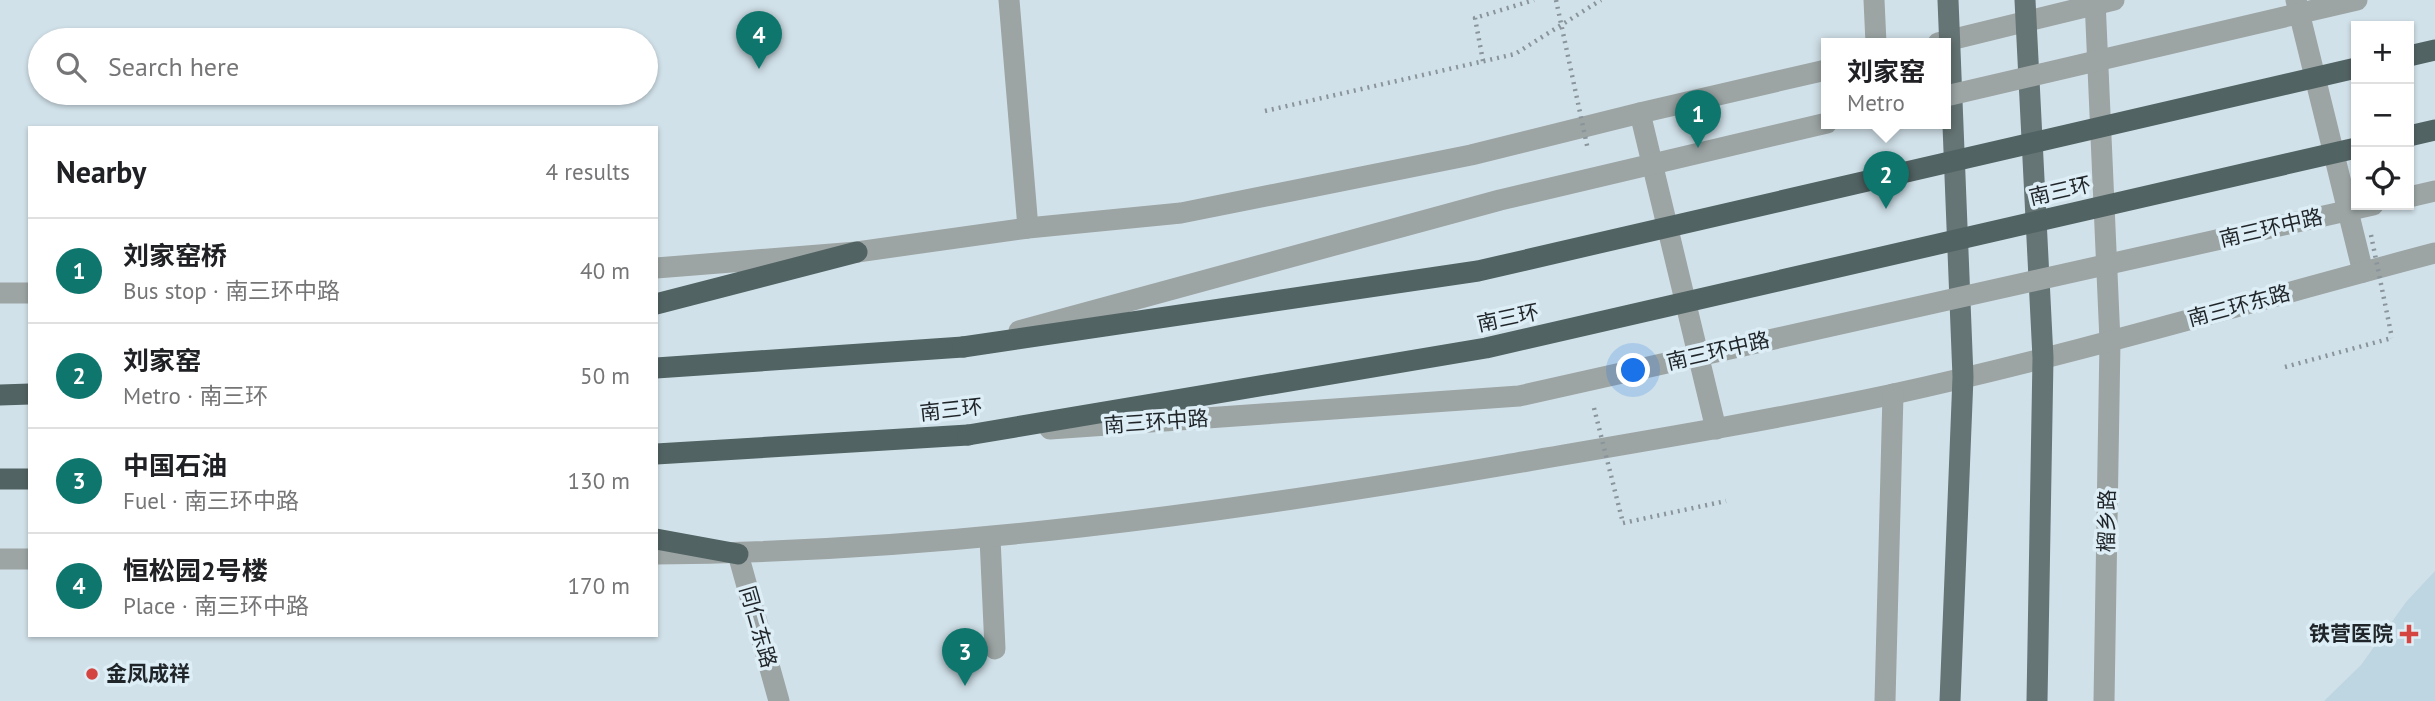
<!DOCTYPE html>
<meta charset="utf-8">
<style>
body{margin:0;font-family:"PT Sans","Noto Sans SC",sans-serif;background:#f2f2f2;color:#202124}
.controls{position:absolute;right:21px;top:21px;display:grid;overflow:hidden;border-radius:0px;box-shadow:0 2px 5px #0004}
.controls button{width:63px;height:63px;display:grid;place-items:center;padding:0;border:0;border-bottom:2px solid #e0e0e0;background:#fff;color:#202124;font:35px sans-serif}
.you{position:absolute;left:1634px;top:371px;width:24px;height:24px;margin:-18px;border:5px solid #fff;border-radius:50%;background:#1a73e8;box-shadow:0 0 0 10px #1a73e833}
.badge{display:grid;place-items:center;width:46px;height:46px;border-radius:50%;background:#0f766e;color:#fff;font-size:23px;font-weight:700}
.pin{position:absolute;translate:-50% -58px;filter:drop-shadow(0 2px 4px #0008)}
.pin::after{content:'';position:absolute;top:37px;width:24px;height:21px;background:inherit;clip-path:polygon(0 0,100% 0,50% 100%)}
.popup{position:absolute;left:1821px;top:38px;width:130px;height:91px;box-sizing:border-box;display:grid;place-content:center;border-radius:0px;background:#fff;filter:drop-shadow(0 2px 5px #0005);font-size:23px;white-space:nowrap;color:#757577}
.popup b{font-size:26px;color:#202124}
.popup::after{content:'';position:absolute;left:50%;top:100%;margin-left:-14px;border:14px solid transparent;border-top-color:#fff}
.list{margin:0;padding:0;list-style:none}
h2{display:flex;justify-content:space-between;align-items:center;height:91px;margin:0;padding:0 28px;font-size:30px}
h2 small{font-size:23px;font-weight:400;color:#757577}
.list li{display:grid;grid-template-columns:46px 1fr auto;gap:21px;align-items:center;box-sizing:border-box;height:105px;padding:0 28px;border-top:2px solid #e0e0e0}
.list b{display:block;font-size:26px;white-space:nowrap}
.list p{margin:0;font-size:23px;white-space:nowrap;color:#757577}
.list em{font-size:23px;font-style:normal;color:#757577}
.icon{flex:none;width:38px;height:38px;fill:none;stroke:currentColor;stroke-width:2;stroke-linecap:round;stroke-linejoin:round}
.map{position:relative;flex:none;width:2435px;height:701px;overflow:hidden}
.search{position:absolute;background:#fff;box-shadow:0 2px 5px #0004;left:28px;top:28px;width:630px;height:77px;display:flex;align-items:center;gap:18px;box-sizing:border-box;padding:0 24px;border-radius:38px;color:#757577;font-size:26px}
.panel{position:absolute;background:#fff;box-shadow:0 2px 5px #0004;left:28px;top:126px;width:630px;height:511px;border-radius:0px}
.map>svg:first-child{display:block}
.built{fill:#bed6e2}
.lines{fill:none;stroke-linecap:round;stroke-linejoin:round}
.path{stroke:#8a959b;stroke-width:4.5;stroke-dasharray:2 5;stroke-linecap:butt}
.minor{stroke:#9ca4a4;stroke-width:21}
.major{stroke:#657474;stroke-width:21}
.highway{stroke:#526363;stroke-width:21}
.path-bridge{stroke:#8a959b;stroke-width:4.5;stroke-dasharray:2 5;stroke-linecap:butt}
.minor-bridge{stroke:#9ca4a4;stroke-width:21}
.highway-bridge{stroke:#526363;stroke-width:21}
.poi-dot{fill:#d44541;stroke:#deeef6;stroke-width:2.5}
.labels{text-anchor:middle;stroke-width:7;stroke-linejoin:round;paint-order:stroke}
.street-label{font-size:21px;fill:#1f2528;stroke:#deeef6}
.poi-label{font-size:21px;font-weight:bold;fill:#1f2528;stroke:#deeef6;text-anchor:end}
</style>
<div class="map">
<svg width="2435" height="701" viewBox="0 0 2435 701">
<rect width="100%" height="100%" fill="#d1e1e9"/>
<polygon class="built" points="2435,571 2435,701 2324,701 2361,665 2406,602"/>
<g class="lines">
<g class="path">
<polyline points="1483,61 1475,18 1534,0"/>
<polyline points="1265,111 1515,54 1601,0"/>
<polyline points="2285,367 2392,338"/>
<polyline points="1623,523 1726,501"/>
</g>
<g class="minor">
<polyline points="1009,0 1028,228"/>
<polyline points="1874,0 1876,43"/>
<polyline points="2095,0 2110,341 2104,701"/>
<polyline points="2296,0 2363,272"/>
<polyline points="1938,43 2114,0"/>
<polyline points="1640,113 1716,429"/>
<polyline points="2409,197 2435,191"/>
<polyline points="656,268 857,252 1028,228 1181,213 1471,155 1640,113 1826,70"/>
<polyline points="0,293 30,293"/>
<polyline points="990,538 995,649"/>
<path d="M 656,554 C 941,552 1225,513 1505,465 C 1633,443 1762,422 1889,395 C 2073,355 2253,301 2435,253"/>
<polyline points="738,554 779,701"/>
<polyline points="0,559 30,559"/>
<polyline points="1885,701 1893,394"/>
</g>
<g class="major">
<polyline points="1948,0 1963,377 1950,701"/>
<polyline points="2025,0 2043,358 2037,701"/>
</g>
<g class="highway">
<polyline points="2409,56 2435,50"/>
<polyline points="2409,136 2435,130"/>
<polyline points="656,304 857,252"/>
<polyline points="656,368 963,347"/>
<polyline points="0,395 30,394"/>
<polyline points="656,454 968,435"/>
<polyline points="0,479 30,479"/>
<polyline points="656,539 738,554"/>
</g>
<g class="path-bridge">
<polyline points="1556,0 1588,150"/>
<polyline points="2371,235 2392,338"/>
<polyline points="1594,408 1623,523"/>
</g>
<g class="minor-bridge">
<polyline points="1946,96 2357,0"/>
<polyline points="1019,331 1500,200 1827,123"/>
<polyline points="1050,429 1519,396 2373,205"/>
</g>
<g class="highway-bridge">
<polyline points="963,347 1478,271 2356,68"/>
<polyline points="968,435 1486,348 2356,148"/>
</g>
</g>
<g class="poi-dot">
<path d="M2405.5 623.5h7v7h7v7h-7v7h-7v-7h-7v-7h7z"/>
<circle cx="92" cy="674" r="7"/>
</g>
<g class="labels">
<g class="street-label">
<text transform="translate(2060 191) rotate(-13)" y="7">南三环</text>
<text transform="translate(2271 228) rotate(-13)" y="7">南三环中路</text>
<text transform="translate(2239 306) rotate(-15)" y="7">南三环东路</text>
<text transform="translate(1508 318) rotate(-12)" y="7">南三环</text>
<text transform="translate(1718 351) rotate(-13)" y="7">南三环中路</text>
<text transform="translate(951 410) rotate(-6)" y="7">南三环</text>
<text transform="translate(1156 422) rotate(-4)" y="7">南三环中路</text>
<text transform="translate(2107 521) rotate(-89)" y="7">榴乡路</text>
<text transform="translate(758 627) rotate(74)" y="7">同仁东路</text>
</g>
<g class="poi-label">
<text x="2393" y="641">铁营医院</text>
<text x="106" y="681" text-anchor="start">金凤成祥</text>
</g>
</g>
</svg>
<div class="controls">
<button>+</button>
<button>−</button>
<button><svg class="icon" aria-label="locate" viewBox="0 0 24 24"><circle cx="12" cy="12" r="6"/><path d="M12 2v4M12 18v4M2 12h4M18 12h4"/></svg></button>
</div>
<div class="you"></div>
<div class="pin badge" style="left:1698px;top:148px">1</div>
<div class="pin badge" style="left:1886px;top:209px">2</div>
<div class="popup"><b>刘家窑</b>Metro</div>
<div class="pin badge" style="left:965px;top:686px">3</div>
<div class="pin badge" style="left:759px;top:69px">4</div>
<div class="search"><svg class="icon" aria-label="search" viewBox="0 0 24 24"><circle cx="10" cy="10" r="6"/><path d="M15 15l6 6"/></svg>Search here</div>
<section class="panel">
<h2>Nearby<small>4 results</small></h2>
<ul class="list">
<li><span class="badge">1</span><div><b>刘家窑桥</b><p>Bus stop · 南三环中路</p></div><em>40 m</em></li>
<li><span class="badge">2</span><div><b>刘家窑</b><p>Metro · 南三环</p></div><em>50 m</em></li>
<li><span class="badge">3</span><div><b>中国石油</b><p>Fuel · 南三环中路</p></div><em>130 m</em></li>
<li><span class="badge">4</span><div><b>恒松园2号楼</b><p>Place · 南三环中路</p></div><em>170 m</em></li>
</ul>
</section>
</div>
